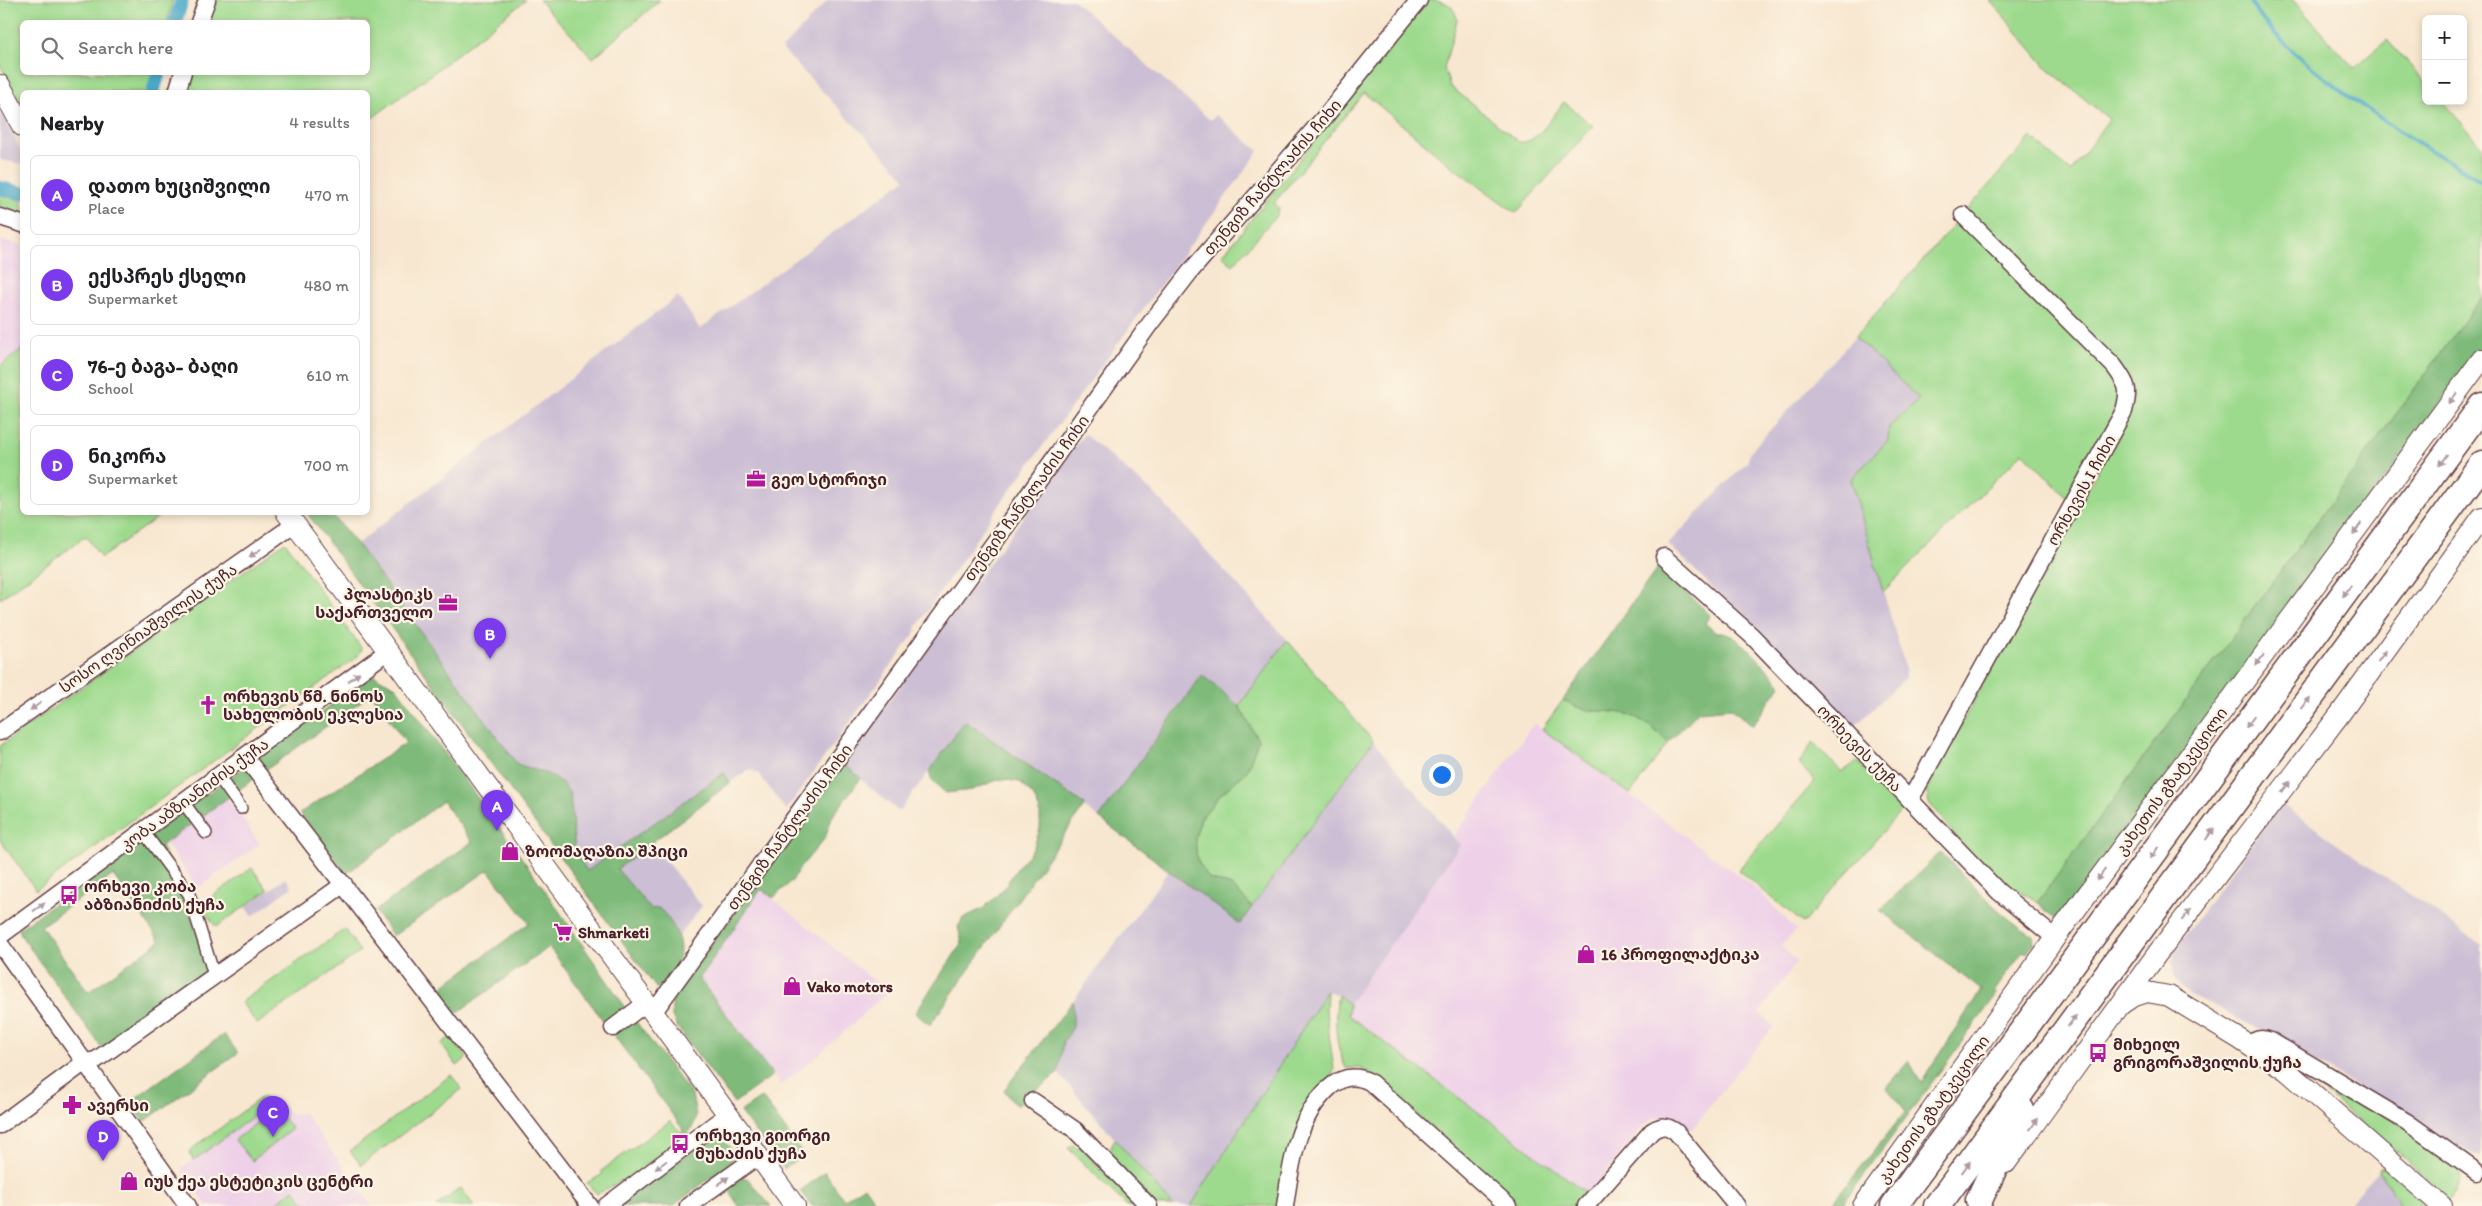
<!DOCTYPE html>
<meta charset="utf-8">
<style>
body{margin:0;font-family:Itim,"Noto Sans Georgian",sans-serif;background:#f2f2f2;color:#202124}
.controls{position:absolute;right:15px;top:15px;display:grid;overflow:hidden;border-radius:8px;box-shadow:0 2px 8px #0003}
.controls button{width:45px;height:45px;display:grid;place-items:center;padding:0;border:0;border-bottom:1px solid #e0e0e0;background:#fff;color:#202124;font:25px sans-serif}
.you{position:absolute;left:1441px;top:774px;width:18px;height:18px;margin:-12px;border:4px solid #fff;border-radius:50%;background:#1a73e8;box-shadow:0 0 0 8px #1a73e833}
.badge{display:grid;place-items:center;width:32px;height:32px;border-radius:50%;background:#7c3aed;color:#fff;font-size:16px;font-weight:700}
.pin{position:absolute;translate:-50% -41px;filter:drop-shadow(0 1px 2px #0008)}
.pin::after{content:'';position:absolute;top:26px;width:18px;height:15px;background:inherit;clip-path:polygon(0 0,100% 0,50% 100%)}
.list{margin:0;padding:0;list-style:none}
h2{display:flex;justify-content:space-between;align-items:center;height:65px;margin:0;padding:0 20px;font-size:21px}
h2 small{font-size:16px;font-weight:400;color:#757577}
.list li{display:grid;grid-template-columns:32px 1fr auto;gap:15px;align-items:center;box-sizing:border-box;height:80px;margin:0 10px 10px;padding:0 10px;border:1px solid #e0e0e0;border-radius:8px}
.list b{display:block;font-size:19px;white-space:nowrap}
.list p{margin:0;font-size:16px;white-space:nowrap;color:#757577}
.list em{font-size:16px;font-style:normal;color:#757577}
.icon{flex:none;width:28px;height:28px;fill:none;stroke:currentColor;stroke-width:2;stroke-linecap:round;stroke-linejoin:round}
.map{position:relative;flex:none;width:2482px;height:1206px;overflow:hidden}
.search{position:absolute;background:#fff;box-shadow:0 2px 8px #0003;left:20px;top:20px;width:350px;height:55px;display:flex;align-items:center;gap:12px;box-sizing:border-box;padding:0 18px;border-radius:8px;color:#757577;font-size:19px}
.panel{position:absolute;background:#fff;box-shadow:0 2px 8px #0003;left:20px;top:90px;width:350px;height:425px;border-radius:8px}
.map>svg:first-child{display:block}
.built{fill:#eed0e8}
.industrial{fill:#ccbed4}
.green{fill:#9eda8e;stroke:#747c5c}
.forest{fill:#7eba79;stroke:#646c52;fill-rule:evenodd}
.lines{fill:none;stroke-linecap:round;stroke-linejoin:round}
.stream{stroke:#4daacb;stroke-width:4}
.canal{stroke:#4daacb;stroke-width:14}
.pedestrian-casing{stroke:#643d44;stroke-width:14}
.minor-casing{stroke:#643d44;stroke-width:19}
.tertiary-casing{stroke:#643d44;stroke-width:22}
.trunk-casing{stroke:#643d44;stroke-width:29}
.pedestrian{stroke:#fff;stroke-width:11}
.minor{stroke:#fff;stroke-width:16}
.tertiary{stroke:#fff;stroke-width:20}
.trunk{stroke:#fff;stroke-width:26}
.oneway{fill:#ae9aa0}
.labels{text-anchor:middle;stroke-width:4.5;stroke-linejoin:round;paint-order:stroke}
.street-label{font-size:16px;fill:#4a1f2b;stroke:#fcf5e5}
.poi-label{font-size:16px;font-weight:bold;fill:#4a1f2b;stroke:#fcf5e5;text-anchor:start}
</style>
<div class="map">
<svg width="2482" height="1206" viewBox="0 0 2482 1206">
<rect width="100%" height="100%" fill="#fcf5e5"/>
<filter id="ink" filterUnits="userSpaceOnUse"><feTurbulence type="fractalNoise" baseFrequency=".02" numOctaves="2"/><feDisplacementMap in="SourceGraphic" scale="10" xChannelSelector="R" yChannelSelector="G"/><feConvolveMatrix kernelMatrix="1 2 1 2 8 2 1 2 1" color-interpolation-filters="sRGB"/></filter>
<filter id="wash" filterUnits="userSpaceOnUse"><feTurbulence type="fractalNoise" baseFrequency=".0096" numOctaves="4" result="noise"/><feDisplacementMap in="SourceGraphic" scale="20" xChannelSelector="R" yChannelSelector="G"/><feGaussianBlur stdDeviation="1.12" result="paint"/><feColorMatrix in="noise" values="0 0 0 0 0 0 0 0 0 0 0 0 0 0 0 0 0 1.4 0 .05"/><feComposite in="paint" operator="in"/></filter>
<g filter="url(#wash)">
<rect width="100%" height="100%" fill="#f8e7d0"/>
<g class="built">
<polygon points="0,240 22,245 22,349 0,365"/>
<polygon points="1534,723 1759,891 1796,930 1781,946 1797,961 1760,1013 1773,1027 1692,1129 1667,1117 1654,1117 1640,1130 1588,1194 1348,1015 1349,1004 1459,845 1454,836"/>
<polygon points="222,790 260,844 198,888 160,835"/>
<polygon points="761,889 888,992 814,1059 781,1085 699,979"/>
<polygon points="275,1101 292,1114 304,1113 372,1206 207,1206 181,1169"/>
</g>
<g class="industrial">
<polygon points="828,0 1073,0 1210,120 1216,115 1259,151 993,514 916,628 917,630 786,810 758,773 749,769 730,783 724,773 587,871 575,851 570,795 568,789 556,778 517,764 357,544 678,296 700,329 906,179 782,49"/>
<polygon points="0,111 22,152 22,164 0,160"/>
<polygon points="1855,337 1920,399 1889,427 1888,440 1851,479 1905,667 1905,678 1855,726 1668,544 1748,461 1750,452"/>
<polygon points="1084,434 1157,496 1287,640 1239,706 1201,675 1099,818 1084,807 1085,805 965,722 899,812 843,764"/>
<polygon points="1373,741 1460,845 1349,1004 1338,995 1327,991 1191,1206 1173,1206 1058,1073 1063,1043 1073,1027 1073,1001 1170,869 1240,924"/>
<polygon points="2281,804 2482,945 2481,1156 2473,1154 2264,1032 2189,994 2180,987 2174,976 2172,963 2175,950"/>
<polygon points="651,843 702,906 677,938 675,928 651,909 617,869"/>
<polygon points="286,878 292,887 253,916 246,907"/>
<polygon points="2379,1170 2401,1206 2346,1206"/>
</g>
<g class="green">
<polygon points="0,0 173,0 167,22 22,22 22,72 152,73 147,92 22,92 22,104 0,65"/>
<polygon points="213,0 526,0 425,79 368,121 368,92 182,92 189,73 368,72 368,22 205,22"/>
<polygon points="539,0 660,0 593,58"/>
<path d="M 1428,0 C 1443,0 1454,3 1457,20 L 1444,68 L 1450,86 L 1519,142 C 1537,145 1553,115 1564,102 L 1593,126 L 1516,213 L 1454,168 L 1364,93 L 1274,203 L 1279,207 L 1277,215 L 1233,265 L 1222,256 Z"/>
<polygon points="1990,0 2293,0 2354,68 2387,40 2426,83 2426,101 2442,101 2482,146 2482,297 2038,902 2003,880 1970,854 1929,803 1926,790 2130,411 2133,395 1966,211 2031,137 2071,172 2109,119 2048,69"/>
<polygon points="0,195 22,200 22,216 0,209"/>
<path d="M 1961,217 L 2109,366 C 2112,373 2117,381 2118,388 C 2120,416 2082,472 2067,498 L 2023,452 L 1883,592 L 1851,479 L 1888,440 L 1889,427 L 1919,399 L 1855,337 Z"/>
<polygon points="22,349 22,512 162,514 101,558 86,536 0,599 0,366"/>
<polygon points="285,542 362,649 358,656 36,890 0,840 0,746"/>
<polygon points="1287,640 1373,741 1252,907 1232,886 1209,879 1197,860 1195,838 1201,818 1220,795 1247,771 1258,740 1239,706"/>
<path d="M 1563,700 C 1589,716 1599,708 1626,714 C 1641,717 1658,732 1668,743 L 1630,794 L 1542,729 Z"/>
<polygon points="1813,742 1842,772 1858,761 1902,810 1803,923 1738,870 1815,781 1799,764"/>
<polygon points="252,868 268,890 216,927 200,905"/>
<polygon points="345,929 360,952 257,1024 241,1002"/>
<polygon points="1327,990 1326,1012 1334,1070 1279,1206 1191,1206"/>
<path d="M 1338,995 L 1349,1004 L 1348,1015 L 1588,1194 L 1571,1206 L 1520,1206 L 1371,1075 L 1360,1068 L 1346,1068 C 1335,1048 1334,1017 1338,995 Z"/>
<polygon points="450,1037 467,1058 457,1066 441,1044"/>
<path d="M 2275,1047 C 2329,1080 2386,1110 2435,1149 C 2441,1154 2452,1160 2456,1166 C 2465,1183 2456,1194 2445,1206 L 2401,1206 L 2379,1170 L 2382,1166 L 2421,1198 L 2435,1184 L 2304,1075 Z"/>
<polygon points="451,1075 462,1089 361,1165 350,1151"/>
<polygon points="263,1096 270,1104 194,1160 189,1153 192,1149"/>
<polygon points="275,1108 292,1129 252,1161 235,1140"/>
<polygon points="670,1121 685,1136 631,1176 597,1194 587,1183 603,1174 601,1171"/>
<polygon points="1115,1139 1173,1206 1157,1206 1111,1161 1111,1146"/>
<polygon points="1072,1145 1083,1149 1100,1169 1140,1206 1127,1206 1068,1148"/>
<polygon points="461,1188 474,1206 436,1206"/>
<polygon points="294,1189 307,1206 272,1206"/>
</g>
<g class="forest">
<polygon points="2482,297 2482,346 2060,921 2045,911 2038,902"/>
<path d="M 307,513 L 331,513 L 357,544 L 517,764 C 536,771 562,774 570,795 L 575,851 L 587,871 L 724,773 L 730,783 L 617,869 L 651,909 L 659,908 C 672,921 685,941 678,961 C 675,970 664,981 657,989 Z"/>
<path d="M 1659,566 L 1710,615 L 1705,623 L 1716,633 C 1739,630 1765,668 1781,685 L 1752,726 L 1731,708 L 1699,711 L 1668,743 C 1658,732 1641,717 1626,714 C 1599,708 1589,716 1563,700 Z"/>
<path d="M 373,675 L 396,687 L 532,872 L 630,1014 L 692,1095 L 696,1115 L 694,1124 L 684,1141 L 682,1128 L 549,947 L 454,1015 L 436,991 L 529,923 L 488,870 L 393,936 L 375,911 L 472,842 L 443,801 L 346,874 L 300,813 L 406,743 L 371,694 L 161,846 L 184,896 L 209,970 L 102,1048 L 22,937 L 19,929 ZM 113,875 L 160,941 L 88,992 L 41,926 Z"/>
<polygon points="1202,675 1239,706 1258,740 1247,771 1220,795 1201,818 1195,838 1197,860 1209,879 1232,886 1252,907 1240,924 1099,818"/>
<polygon points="965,721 1085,805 930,1025 915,1013 962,943 958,927 963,918 984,908 1003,889 1018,867 1033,849 1040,829 1040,811 1034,797 1020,782 1000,779 972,790 946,793 932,781 929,772"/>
<polygon points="843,764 861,778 832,817 825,838 799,869 792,881 773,898 761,889 699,979 773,1075 734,1103 677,1027 672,1016 672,1000"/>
<path d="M 1941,852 C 1969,882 1998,914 2033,936 L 2034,943 L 2027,953 L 2023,951 L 1994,992 L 1997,994 L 1841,1206 L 1830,1206 L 1906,1111 L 1886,1087 L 1909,1061 L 1921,1083 L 1981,990 L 1880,910 Z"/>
<polygon points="1073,1001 1073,1027 1063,1043 1058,1073 1017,1106 1004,1090"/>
<polygon points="224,1034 238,1053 144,1122 130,1102"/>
<polygon points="762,1097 804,1155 784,1169 740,1112"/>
<path d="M 711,1138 C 724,1138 736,1148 731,1162 L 673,1206 L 614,1206 Z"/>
<polygon points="825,1172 844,1200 864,1186 878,1206 812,1206 800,1191"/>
<polygon points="741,1178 747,1178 771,1206 739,1206 726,1187"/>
</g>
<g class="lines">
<path class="stream" d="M 2250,0 C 2260,21 2278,37 2294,52 C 2351,103 2417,143 2482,181"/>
<g class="canal">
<polyline points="175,22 182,0"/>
<polyline points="153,92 159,72"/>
<polyline points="0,188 22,193"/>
</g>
</g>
</g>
<g filter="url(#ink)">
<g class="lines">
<g class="pedestrian-casing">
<g id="pedestrian">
<polyline points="218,776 241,808"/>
<polyline points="183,802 206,833"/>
<polyline points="143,831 189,894 214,975"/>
</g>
</g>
<g class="minor-casing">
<g id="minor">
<polyline points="199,22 207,0"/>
<polyline points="177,92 183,72"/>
<polyline points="0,217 22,224"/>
<polyline points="1664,557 1752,636 1999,892 2055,938"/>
<polyline points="0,732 295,524"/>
<polyline points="245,757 590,1206"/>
<path d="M 1910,800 L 2124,411 C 2130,389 2128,385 2114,366 L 1963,215"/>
<polyline points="0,936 388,651"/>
<polyline points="0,944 188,1206"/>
<polyline points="653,1013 1007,525 1149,325 1190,272 1323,119 1419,0"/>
<polyline points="613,1028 646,1003"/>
<path d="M 2248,1045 C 2256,1039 2261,1037 2271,1041 L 2407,1122 L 2477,1172"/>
<polyline points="1033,1101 1075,1130 1149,1206"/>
<polyline points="0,1125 85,1062 96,1060 344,884"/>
<polyline points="606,1206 728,1114"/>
<polyline points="688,1206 758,1156"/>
<path d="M 1285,1206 C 1291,1165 1296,1119 1328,1089 C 1341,1077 1354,1074 1370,1082 L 1508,1206"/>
<path d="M 1586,1206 L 1652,1131 C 1662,1125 1667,1125 1676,1132 L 1737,1206"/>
</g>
</g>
<g class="tertiary-casing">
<g id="tertiary">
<polyline points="0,85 22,126"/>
<polyline points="286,512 795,1206"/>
<polyline points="2123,1003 2132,997 2147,992 2169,996 2238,1038 2286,1070 2442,1206"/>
<polyline points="2006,1163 2157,954 2340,714 2482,517"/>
<polyline points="1863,1206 2055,938 2482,359"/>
</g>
</g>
<g class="trunk-casing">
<g id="trunk">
<polyline points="1979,1200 2021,1110"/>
<polyline points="1894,1206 2482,406"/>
<polyline points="1937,1206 2482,464"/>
</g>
</g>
<use href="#pedestrian" class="pedestrian"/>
<use href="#minor" class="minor"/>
<use href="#tertiary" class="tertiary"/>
<use href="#trunk" class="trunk"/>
</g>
<defs><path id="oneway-solid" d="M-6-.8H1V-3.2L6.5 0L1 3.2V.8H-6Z" transform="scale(1.25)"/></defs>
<g class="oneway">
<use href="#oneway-solid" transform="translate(2453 398) rotate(126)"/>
<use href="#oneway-solid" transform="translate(2443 460) rotate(126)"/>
<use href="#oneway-solid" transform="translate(2357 529) rotate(126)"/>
<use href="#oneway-solid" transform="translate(255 553) rotate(145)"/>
<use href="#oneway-solid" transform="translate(2347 591) rotate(126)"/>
<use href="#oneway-solid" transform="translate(2382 656) rotate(-54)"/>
<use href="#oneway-solid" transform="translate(2260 660) rotate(126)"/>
<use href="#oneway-solid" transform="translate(354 677) rotate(-36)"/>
<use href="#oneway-solid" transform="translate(2306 703) rotate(-54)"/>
<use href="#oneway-solid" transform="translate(36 706) rotate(145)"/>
<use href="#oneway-solid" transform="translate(2250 722) rotate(126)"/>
<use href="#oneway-solid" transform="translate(2286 787) rotate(-53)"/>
<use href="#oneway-solid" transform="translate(2210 834) rotate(-54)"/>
<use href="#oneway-solid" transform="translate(2154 853) rotate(126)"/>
<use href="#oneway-solid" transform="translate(2101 875) rotate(126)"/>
<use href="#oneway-solid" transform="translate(39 907) rotate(-36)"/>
<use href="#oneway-solid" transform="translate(2186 915) rotate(-52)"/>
<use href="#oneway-solid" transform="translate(2072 1021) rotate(-54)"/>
<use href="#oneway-solid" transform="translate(2034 1124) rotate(-54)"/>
<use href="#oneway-solid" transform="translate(661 1165) rotate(143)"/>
<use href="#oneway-solid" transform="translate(1966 1167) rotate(-54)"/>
<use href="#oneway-solid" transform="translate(723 1181) rotate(-36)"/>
</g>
</g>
<defs>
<g id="office-bare" transform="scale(1.5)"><path d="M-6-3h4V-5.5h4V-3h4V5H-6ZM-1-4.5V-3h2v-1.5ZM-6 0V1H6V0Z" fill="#b5179e" stroke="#fcf5e5" stroke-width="2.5" paint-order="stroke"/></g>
<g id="church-bare" transform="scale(1.5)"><path d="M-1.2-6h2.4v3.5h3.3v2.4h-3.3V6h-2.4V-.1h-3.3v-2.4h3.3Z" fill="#b5179e" stroke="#fcf5e5" stroke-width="2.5" paint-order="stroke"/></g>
<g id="shop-bare" transform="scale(1.5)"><path d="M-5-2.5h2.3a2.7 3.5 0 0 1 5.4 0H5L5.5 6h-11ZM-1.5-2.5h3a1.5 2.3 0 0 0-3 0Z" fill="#b5179e" stroke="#fcf5e5" stroke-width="2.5" paint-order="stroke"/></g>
<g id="bus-bare" transform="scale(1.5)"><path d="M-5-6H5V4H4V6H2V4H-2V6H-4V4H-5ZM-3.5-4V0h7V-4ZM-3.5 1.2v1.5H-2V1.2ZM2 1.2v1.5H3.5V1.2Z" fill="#b5179e" stroke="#fcf5e5" stroke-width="2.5" paint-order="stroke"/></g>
<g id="supermarket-bare" transform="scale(1.5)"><path d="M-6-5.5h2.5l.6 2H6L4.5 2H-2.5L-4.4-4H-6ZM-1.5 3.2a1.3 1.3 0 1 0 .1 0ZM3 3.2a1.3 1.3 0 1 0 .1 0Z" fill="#b5179e" stroke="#fcf5e5" stroke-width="2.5" paint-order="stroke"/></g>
<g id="pharmacy-bare" transform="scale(1.5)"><path d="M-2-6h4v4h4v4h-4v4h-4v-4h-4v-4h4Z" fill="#b5179e" stroke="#fcf5e5" stroke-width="2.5" paint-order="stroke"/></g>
</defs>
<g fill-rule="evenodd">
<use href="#office-bare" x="756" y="479"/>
<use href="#office-bare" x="448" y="603"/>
<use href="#church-bare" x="208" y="705"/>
<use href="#shop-bare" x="510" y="851"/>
<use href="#bus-bare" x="69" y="895"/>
<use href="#supermarket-bare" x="563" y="932"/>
<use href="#shop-bare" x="1586" y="954"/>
<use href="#shop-bare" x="792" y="986"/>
<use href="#bus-bare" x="2098" y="1053"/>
<use href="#pharmacy-bare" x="72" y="1105"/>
<use href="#bus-bare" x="680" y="1144"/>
<use href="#shop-bare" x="129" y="1181"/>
</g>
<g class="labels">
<g class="street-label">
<text transform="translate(1272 177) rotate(-49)" y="6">თენგიზ ჩანტლაძის ჩიხი</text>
<text transform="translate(2081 490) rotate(-61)" y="6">ორხევის I ჩიხი</text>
<text transform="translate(1026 498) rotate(-54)" y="6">თენგიზ ჩანტლაძის ჩიხი</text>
<text transform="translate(148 628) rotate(-35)" y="6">სოსო ღვინიაშვილის ქუჩა</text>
<text transform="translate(1860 748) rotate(46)" y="6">ორხევის ქუჩა</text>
<text transform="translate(2171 781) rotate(-54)" y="6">კახეთის გზატკეცილი</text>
<text transform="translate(194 794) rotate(-36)" y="6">კობა აბზიანიძის ქუჩა</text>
<text transform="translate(789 827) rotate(-54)" y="6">თენგიზ ჩანტლაძის ჩიხი</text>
<text transform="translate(1933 1109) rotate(-54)" y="6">კახეთის გზატკეცილი</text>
</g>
<g class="poi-label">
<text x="771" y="485">გეო სტორიჯი</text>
<text x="433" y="600" text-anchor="end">პლასტიკს<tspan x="433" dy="18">საქართველო</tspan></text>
<text x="223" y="702">ორხევის წმ. ნინოს<tspan x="223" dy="18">სახელობის ეკლესია</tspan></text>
<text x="525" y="857">ზოომაღაზია შპიცი</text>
<text x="84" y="892">ორხევი კობა<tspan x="84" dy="18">აბზიანიძის ქუჩა</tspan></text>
<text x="578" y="938">Shmarketi</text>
<text x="1601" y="960">16 პროფილაქტიკა</text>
<text x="807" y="992">Vako motors</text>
<text x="2113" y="1050">მიხეილ<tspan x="2113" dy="18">გრიგორაშვილის ქუჩა</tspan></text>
<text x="87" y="1111">ავერსი</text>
<text x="695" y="1141">ორხევი გიორგი<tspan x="695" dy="18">მუხაძის ქუჩა</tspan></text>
<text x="144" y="1187">იუს ქეა ესტეტიკის ცენტრი</text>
</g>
</g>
</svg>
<div class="controls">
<button>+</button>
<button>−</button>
</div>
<div class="you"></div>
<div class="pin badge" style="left:497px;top:831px">A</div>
<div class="pin badge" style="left:490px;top:659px">B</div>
<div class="pin badge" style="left:273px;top:1137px">C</div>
<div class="pin badge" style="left:103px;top:1161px">D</div>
<div class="search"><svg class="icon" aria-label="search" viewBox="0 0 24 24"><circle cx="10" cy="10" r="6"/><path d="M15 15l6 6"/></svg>Search here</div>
<section class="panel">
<h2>Nearby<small>4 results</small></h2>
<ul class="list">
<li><span class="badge">A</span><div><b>დათო ხუციშვილი</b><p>Place</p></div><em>470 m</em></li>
<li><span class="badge">B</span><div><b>ექსპრეს ქსელი</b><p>Supermarket</p></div><em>480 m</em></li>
<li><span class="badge">C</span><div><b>76-ე ბაგა- ბაღი</b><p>School</p></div><em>610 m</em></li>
<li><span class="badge">D</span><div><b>ნიკორა</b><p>Supermarket</p></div><em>700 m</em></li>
</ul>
</section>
</div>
